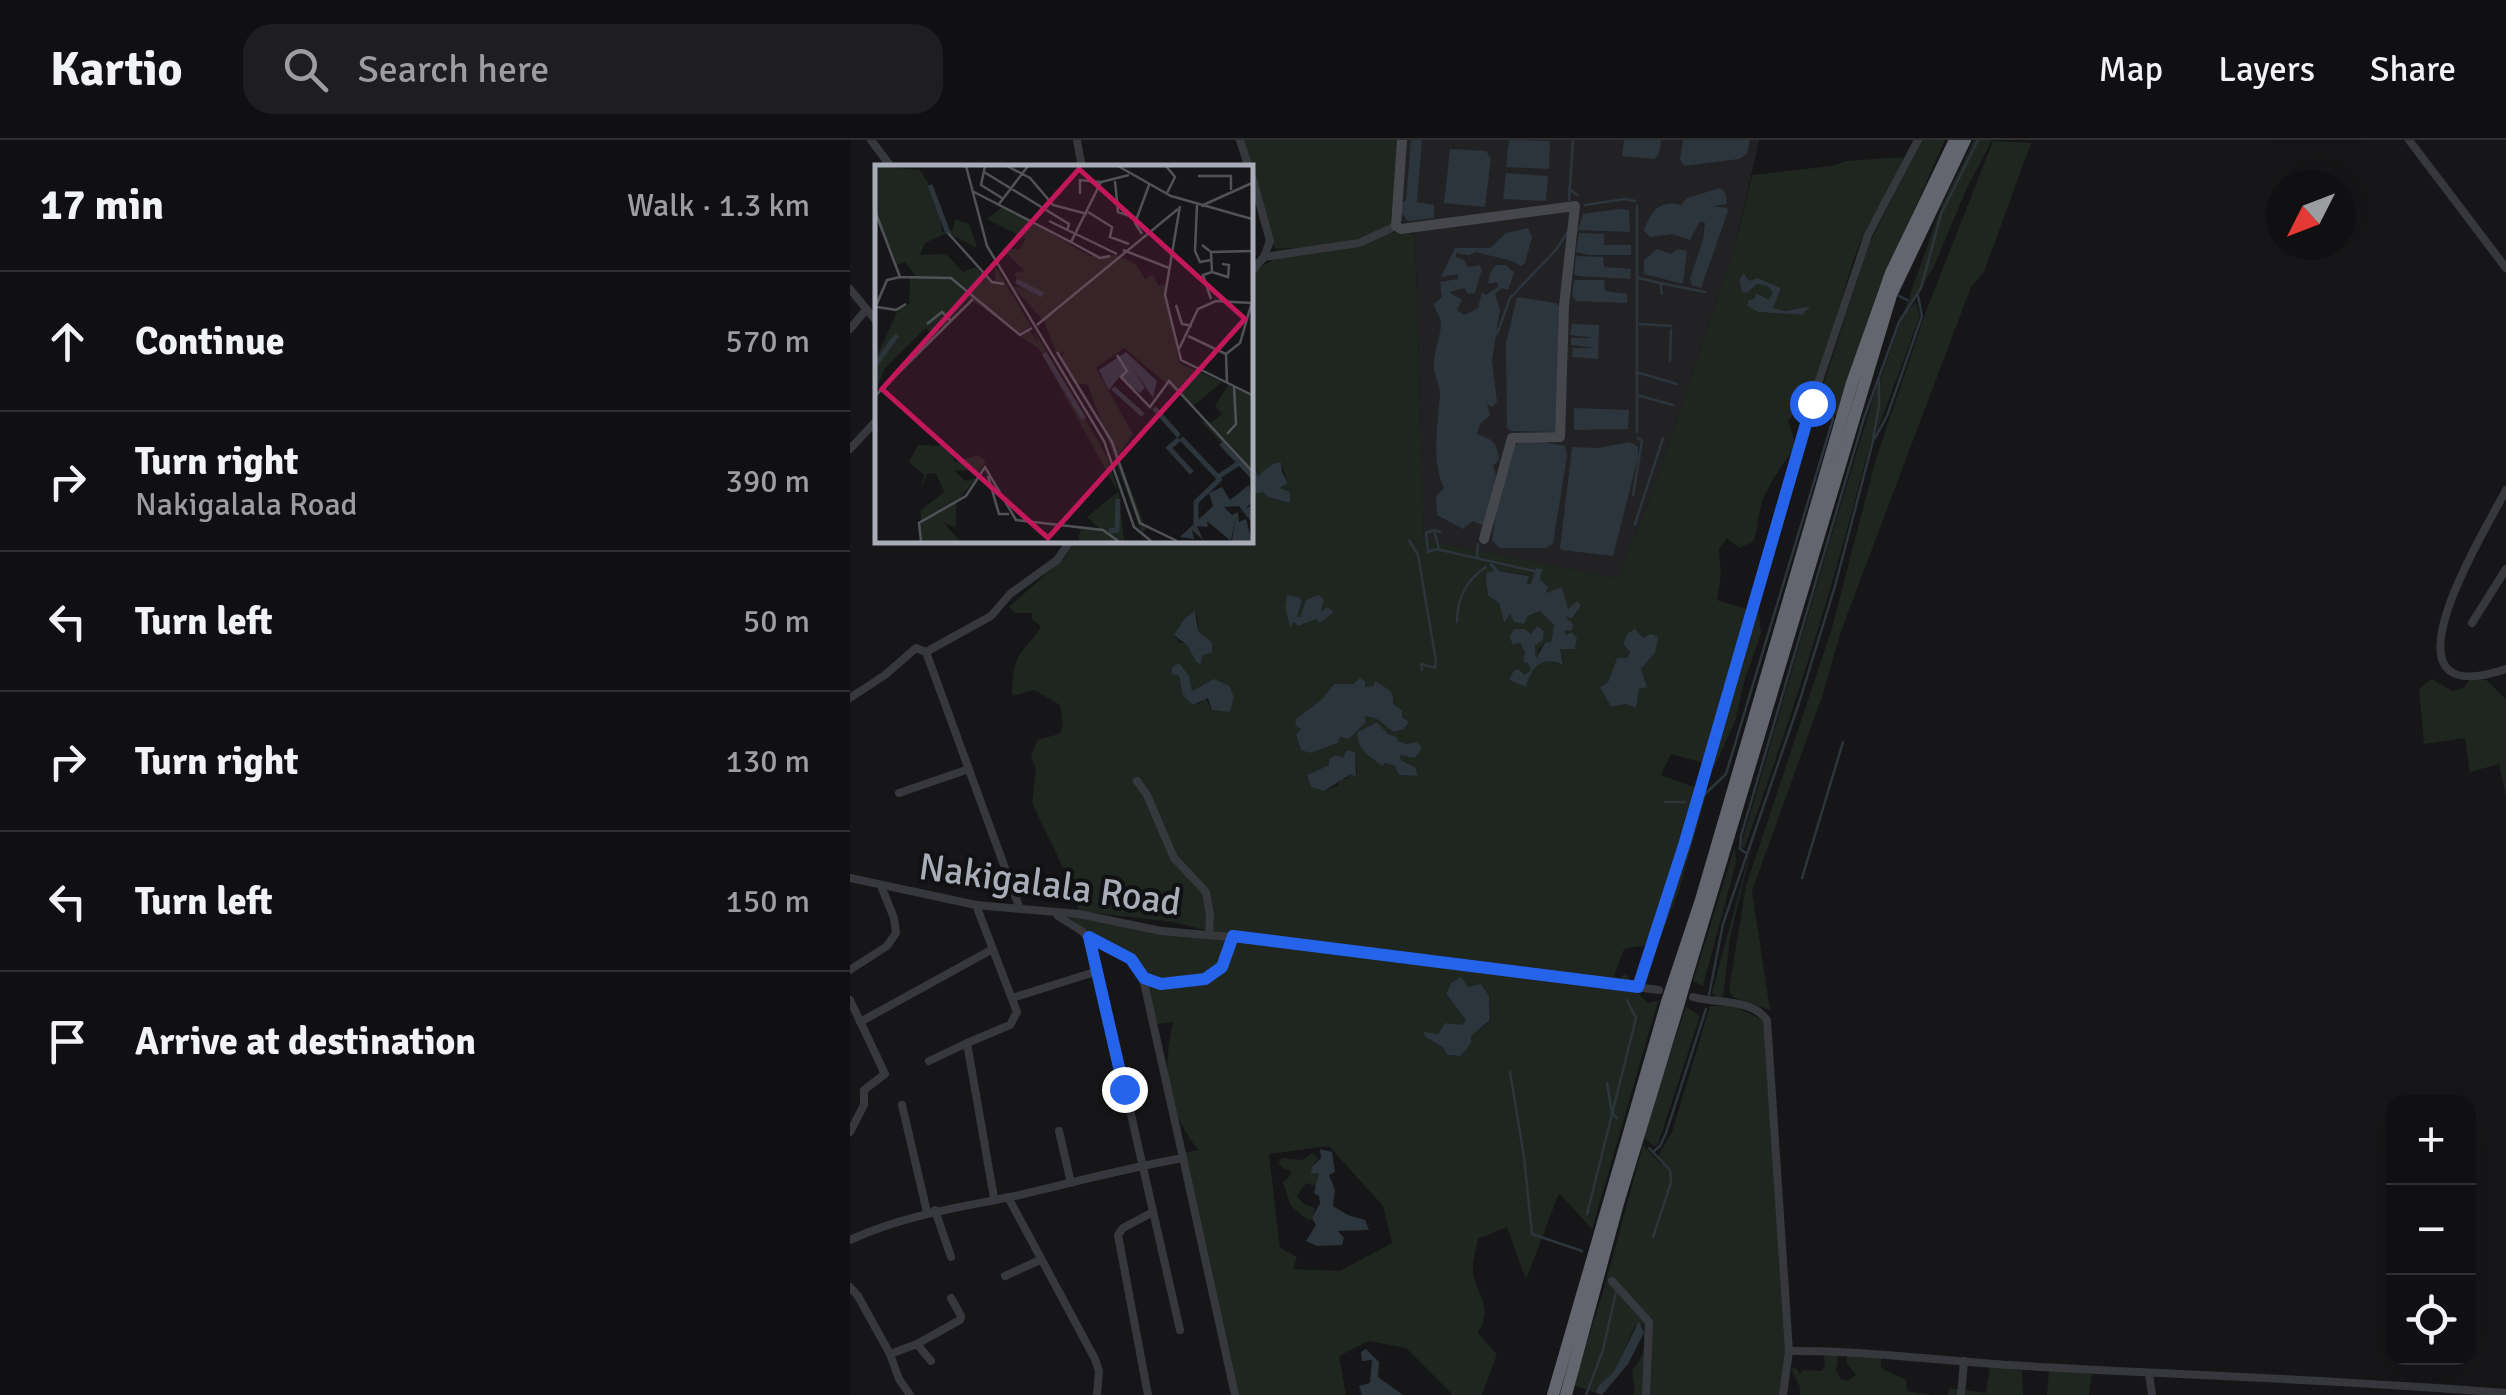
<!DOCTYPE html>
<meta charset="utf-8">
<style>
body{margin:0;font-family:Signika,sans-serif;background:#1e1e20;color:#f1f3f6}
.controls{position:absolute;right:30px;bottom:30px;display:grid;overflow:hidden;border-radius:20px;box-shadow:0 10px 40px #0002}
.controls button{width:90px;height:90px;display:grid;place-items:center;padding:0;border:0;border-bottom:2px solid #303032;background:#101012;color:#f1f3f6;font:50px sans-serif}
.compass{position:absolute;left:1416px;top:30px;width:90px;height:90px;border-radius:50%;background:#101012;box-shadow:0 10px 40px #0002;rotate:228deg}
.stop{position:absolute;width:30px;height:30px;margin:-22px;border:8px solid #2563eb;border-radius:50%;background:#fff}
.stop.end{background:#2563eb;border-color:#fff;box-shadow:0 2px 10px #0008}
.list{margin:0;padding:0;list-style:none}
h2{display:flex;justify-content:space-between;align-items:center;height:130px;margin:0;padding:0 40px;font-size:42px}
h2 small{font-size:32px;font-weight:400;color:#9c9d9f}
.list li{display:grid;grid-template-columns:65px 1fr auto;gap:30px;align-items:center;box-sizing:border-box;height:140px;padding:0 40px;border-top:2px solid #303032}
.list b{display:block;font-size:38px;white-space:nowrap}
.list p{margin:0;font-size:32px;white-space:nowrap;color:#9c9d9f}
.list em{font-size:32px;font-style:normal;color:#9c9d9f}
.icon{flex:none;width:55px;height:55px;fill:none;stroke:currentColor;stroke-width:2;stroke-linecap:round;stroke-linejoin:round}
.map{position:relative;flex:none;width:1656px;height:1255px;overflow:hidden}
header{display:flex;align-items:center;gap:60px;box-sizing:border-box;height:140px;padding:0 50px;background:#101012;border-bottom:2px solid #303032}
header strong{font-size:48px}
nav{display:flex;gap:55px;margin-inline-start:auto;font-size:35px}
.search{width:700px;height:90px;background:#1e1e20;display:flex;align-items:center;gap:25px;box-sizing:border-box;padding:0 35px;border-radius:30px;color:#9c9d9f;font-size:38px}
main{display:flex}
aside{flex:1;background:#101012}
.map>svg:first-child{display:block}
.built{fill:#222225}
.green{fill:#1e261f;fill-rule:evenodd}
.water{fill:#2c353c}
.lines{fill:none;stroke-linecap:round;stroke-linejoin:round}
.stream{stroke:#2c353c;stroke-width:2.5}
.street{stroke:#37383d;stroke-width:8}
.secondary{stroke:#45474d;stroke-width:10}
.highway{stroke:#63666e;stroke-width:12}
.highway-bridge{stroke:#63666e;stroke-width:12}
.route{stroke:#2563eb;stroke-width:12}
.labels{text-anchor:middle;stroke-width:8;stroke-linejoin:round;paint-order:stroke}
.street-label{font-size:38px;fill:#a8adb8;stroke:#111113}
.inset-river{fill:none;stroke:#2c353c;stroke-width:5}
.inset-road{fill:none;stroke:#505258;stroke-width:2.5}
.view{fill:#c2185b;fill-opacity:0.15;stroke:#c2185b;stroke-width:5}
.inset-edge{fill:none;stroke:#a8adb8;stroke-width:5}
</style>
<header>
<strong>Kartio</strong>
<div class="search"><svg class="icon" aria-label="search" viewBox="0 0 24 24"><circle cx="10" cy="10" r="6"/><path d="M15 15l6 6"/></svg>Search here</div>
<nav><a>Map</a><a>Layers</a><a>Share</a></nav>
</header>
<main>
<aside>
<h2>17 min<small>Walk · 1.3 km</small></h2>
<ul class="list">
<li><svg class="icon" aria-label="ahead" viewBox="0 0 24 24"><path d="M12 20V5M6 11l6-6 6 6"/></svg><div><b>Continue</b></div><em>570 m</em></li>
<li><svg class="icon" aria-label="right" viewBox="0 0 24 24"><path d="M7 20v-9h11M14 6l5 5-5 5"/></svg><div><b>Turn right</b><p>Nakigalala Road</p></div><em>390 m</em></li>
<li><svg class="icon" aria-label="left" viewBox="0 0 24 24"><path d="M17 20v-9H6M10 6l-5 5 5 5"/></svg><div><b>Turn left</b></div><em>50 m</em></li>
<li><svg class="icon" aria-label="right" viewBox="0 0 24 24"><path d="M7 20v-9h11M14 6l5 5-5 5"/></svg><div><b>Turn right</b></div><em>130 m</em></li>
<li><svg class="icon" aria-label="left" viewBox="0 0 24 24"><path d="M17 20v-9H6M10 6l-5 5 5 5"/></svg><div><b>Turn left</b></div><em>150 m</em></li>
<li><svg class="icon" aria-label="arrive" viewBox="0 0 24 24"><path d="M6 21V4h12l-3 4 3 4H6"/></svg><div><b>Arrive at destination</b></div></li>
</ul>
</aside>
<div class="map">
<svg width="1656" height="1255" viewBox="0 0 1656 1255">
<rect width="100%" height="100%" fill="#161618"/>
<polygon class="built" points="556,0 909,0 885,106 804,348 767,438 574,400 565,94 549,78"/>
<g class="green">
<path d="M 393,0 L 549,0 L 542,85 C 502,105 469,107 425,109 Z"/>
<polygon points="1072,0 1095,0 1027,153 985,277 972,249 1019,104"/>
<polygon points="1124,0 1142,0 1117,48 1084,126 1057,171 1066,162 1070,176 1027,291 1031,237 1091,67"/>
<polygon points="1143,1 1181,3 1134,132 1121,147 991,491 972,557 902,751 920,870 883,857 879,850 896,746 982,488 1025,322 1075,174"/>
<path d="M 1053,17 C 1046,47 1023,73 1011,101 C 985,159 985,234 938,281 L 946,305 C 933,325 915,347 910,370 C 907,381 908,391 903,402 L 889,408 L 877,398 L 869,409 L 871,435 L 867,460 L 909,473 L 911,493 L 893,545 L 886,579 L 865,626 L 821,614 L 811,635 L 857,652 L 828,753 L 808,803 L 774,809 L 764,836 L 769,839 L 775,834 L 781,840 L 778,843 L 734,835 L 609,822 L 399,794 L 387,796 L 532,820 L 788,853 L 798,863 L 808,861 L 742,1089 L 709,1053 L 676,1140 L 657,1087 L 628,1099 C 626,1109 622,1122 623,1131 C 627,1158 644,1164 628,1193 L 647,1214 L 632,1255 L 603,1255 L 556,1208 L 519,1201 L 489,1216 L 496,1255 L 387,1255 L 334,1013 L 348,1010 C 316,966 312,934 323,882 L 301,885 C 295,858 292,821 266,805 C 249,795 232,790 218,776 L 367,793 L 323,782 L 228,771 L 226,755 L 182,663 L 186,629 L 181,617 L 187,600 L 209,594 L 213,587 L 210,565 L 184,550 L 162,556 C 163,541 162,527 170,514 C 177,503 186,498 191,486 L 182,480 L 182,473 L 165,473 L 159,467 L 214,418 L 226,400 L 400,400 L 400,338 L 403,354 L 413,351 L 418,357 L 440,363 L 440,352 L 430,349 L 438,343 L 431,322 L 422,324 L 408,336 L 406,328 L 400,329 L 400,137 C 427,105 475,115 512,104 C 538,96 536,89 565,94 L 574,400 L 767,438 L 804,348 L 885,106 L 902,35 L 982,26 L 996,21 ZM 894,133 L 899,142 L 909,138 L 931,148 L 922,168 L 935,171 L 961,166 L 952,175 L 908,172 L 898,166 L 907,153 L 919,160 L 924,153 L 917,146 L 907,144 L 897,153 L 892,152 L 889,140 ZM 641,423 L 649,431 L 678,435 L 677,443 L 682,444 L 686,428 L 691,429 L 690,439 L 698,447 L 696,454 L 712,447 L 718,470 L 727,461 L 731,464 L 723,479 L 715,475 L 723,486 L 721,491 L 715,489 L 715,495 L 722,492 L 727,499 L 725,509 L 710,509 L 714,525 L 693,520 L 676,537 L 676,547 L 659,540 L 664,530 L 669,529 L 673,535 L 681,530 L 679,522 L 673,522 L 676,512 L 670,503 L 663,505 L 659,498 L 664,489 L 675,489 L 681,495 L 687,487 L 694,490 L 693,500 L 685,506 L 686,519 L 690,517 L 688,511 L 694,504 L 701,502 L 704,485 L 690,471 L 678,476 L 674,484 L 664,482 L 660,474 L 654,483 L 649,463 L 638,456 L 638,446 L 634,438 L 636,433 L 645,431 L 639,426 ZM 437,456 L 449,457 L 452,461 L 447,477 L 450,477 L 456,460 L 469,456 L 474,459 L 471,472 L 477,467 L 483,473 L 471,482 L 466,479 L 448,486 L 444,482 L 440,486 L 435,467 ZM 345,472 L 348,478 L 348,491 L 362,502 L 362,511 L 351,517 L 351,524 L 347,523 L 337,504 L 329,502 L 324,495 L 334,479 ZM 785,490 L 793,498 L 807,496 L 805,513 L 791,529 L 796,547 L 789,549 L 786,568 L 777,564 L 761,567 L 750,547 L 758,542 L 767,518 L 777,518 L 780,512 L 773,504 L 778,493 ZM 329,524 L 339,536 L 342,551 L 364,540 L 380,546 L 384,558 L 380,571 L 362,570 L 355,557 L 350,563 L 343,565 L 333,556 L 329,536 L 321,534 L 322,527 ZM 510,538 L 515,541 L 515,547 L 523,546 L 525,542 C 535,547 546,550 543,564 L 552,570 L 552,577 L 559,582 L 554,589 L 544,592 C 533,585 527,575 513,577 L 516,582 L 499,599 L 489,597 L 488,603 L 460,613 L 451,609 L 446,596 L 452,589 L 445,586 L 446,579 L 471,560 L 484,544 L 503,544 ZM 527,582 L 538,594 L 547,597 L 548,601 L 556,604 L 567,602 L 571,608 L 565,618 L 550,614 L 551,620 L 565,628 L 566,636 L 549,635 L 546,627 L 535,623 L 532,626 C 520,617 505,608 509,592 ZM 497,610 L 505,612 L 507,636 L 501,634 L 496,639 L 489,639 L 489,645 L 474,651 L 461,647 L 457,635 L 479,625 L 480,619 L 486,615 L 492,618 L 493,625 ZM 611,837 L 618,847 L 631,844 L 639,856 L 641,880 L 621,896 L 621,903 L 611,916 L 597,915 L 594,908 L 575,897 L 575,893 L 588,894 L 595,883 L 612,886 L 617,880 L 596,855 L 601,843 ZM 479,1006 L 533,1066 L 542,1103 L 490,1131 L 443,1129 L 447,1117 L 430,1108 L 419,1014 Z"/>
<path d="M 1028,243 C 1032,278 1016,316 1008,349 C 976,471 937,590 894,709 L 891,705 C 936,551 980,397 1028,243 Z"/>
<polygon points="1582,539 1602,551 1614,548 1619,540 1636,540 1656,559 1656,656 1649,624 1620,632 1615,598 1574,604 1569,549"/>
<polygon points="905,692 880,799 873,857 866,857 862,853"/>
<polygon points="885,706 886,723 853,846 843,841"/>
<path d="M 860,866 L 884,866 L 913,880 L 938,1211 L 931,1255 L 782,1255 L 785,1252 L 782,1230 C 797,1213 795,1204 793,1184 L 785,1186 L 763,1234 L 748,1246 L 746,1253 L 723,1245 L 753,1152 L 793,1005 L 812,1025 L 809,1014 L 822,992 Z"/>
<polygon points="836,867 850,876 808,1004 804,1006 792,996"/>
<polygon points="463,1013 468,1019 462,1027 462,1033 469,1032 468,1047 456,1043 447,1056 454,1064 465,1068 463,1079 458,1080 441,1066 433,1042 441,1035 440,1030 434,1029 428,1023 432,1018 452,1020"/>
<polygon points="989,1212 986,1231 991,1239 997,1241 1006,1235 996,1222 998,1213 1032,1216 1031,1228 1056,1240 1057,1251 1082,1255 950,1255 950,1247 941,1229 945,1227 950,1234 953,1230 972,1231 975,1225 974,1213"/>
<polygon points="1140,1226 1172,1231 1173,1255 1098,1255 1099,1248 1136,1253"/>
<polygon points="1199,1230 1242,1233 1239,1255 1197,1255"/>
</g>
<g class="water">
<polygon points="561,0 572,0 567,62 584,65 584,78 558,81 551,72 553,62 556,61"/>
<polygon points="659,0 700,1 699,29 656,27"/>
<polygon points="774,0 811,0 809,14 804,19 772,16"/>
<polygon points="833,0 900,0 897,14 889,19 834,26 830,19"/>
<polygon points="600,9 636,11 641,18 635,67 594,63"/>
<polygon points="656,33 698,36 696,61 653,59"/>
<path d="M 870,48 L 875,52 L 877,64 L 862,66 L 877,68 L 878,71 L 851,148 L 842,145 L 840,139 L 853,100 L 855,83 L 850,81 L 840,100 L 822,94 L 800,97 L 794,90 C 801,72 809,59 831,65 L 837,58 Z"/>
<polygon points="768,69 779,70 780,92 728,90 733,74"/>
<path d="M 678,88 L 682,97 L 675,123 L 671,126 C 659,118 641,117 627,112 L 618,115 L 606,113 L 606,117 L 614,120 L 618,127 L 629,125 L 632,129 L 625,153 L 618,154 L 614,148 L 599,152 L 612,160 L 607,170 L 614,175 L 628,168 L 632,152 L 636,155 L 649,146 L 647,142 L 638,144 L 640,133 L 646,125 L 656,125 L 664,133 L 658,150 L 652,148 L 645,154 L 650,169 L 642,220 L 647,262 L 642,267 L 637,264 L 640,275 L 630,284 L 627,294 C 642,300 647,301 649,319 L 643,326 L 646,335 L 635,382 L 632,385 L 623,381 L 613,389 L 587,375 L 586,357 L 594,348 C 581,323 588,282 590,254 C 590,244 583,234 584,224 C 584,211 590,198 591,185 C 591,177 585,171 584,164 L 592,157 L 590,142 L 608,139 L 607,134 L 591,137 L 605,108 L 640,108 L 656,93 Z"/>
<polygon points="729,93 754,94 754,105 781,105 781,115 739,115 726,112"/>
<polygon points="807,109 821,114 828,109 837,111 833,144 794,134 794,120"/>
<polygon points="726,116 753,117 754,127 781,129 780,139 728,136 724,134"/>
<polygon points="894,133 899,141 908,138 931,148 923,168 935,171 961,166 952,175 908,172 897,166 899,160 904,159 906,153 919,160 923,152 917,146 907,144 897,153 892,152 889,140"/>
<polygon points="724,140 754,140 755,151 777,154 777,163 726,161 722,156"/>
<polygon points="667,157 706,163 710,168 709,285 705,292 661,291 657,288 656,203"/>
<polygon points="722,184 749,185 748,219 722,217 723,208 746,208 721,205 721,198 745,198 720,195"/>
<polygon points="724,268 779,270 778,289 724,290"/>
<polygon points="677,299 715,306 717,316 703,404 696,408 649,408 642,400 649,353 662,306"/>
<polygon points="780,302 788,307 788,317 763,416 712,410 710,408 722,307 748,308"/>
<polygon points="431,322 432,332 438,343 430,348 440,352 440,363 418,357 413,352 403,354 400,329 405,328 408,336 422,324"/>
<path d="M 641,422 L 649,431 L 679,436 L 677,443 L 681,444 L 686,428 L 692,429 L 690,439 L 698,447 L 696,453 L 712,447 L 718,469 L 727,461 L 731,465 L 722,479 L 715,476 L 724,485 L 721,491 L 715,490 L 715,495 L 722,492 L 727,498 L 725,509 L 710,509 L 713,525 C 691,515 681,528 676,547 L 659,540 L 664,530 L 669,529 L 674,535 L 681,530 L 678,523 L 673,522 L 675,512 L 670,503 L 663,505 L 659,497 L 664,489 L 675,489 L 681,494 L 687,486 L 694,491 L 693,500 L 685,506 L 686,519 L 695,503 L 701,502 L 704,485 L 690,471 L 678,476 L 674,484 L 664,482 L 660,474 L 654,483 L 649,463 L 638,456 C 638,448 634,441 636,433 L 644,431 L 639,425 Z"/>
<polygon points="437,455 449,457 452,461 447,477 450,477 456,460 469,455 474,459 471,472 477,467 484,472 470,483 466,479 448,486 444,482 440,487 435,467"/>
<polygon points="345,471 348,491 362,502 362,512 352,516 351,524 347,523 337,505 324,495 334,479"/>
<polygon points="785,489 793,498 801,494 808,497 805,513 791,529 797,547 789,549 786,568 776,564 761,567 750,547 758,542 767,518 777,518 780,512 773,504 778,493"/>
<polygon points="329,523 339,536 342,551 364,539 380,546 384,558 380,572 362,570 358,558 343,565 333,556 329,536 321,534 322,527"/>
<path d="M 510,538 L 515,541 L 515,547 L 523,546 L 525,541 C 534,547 546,550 543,564 L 552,570 L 552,577 L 559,582 L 554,589 L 544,592 C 534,586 527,575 514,577 L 516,582 L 499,599 L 490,597 L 488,603 L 460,613 L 451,610 L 446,595 L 451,589 L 445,586 L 446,579 L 471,560 L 484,544 L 503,544 Z"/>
<path d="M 527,582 L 538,594 L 547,597 L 548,601 L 556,604 L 567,602 L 572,608 L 565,618 L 550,615 L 551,620 L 566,628 L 567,636 L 549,635 L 545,626 L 535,623 L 532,626 C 520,617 505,608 508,592 Z"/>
<polygon points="497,610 505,612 506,637 501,634 474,651 461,647 457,635 479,625 479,619 486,615 493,618"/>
<polygon points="611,837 618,847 631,844 639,856 640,880 621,896 621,903 611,916 597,915 594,908 575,897 574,892 588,894 595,883 612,885 616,880 596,854 601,843"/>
<polygon points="470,1009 482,1012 485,1032 479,1035 485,1050 483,1066 498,1075 515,1080 519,1090 488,1091 494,1098 492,1105 467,1106 456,1101 466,1085 462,1078 470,1063 469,1056 464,1053 469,1033 461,1034 462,1027 471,1018"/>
<polygon points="789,1181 794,1193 778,1224 752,1255 746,1253 748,1246 763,1233"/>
<polygon points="516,1209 529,1222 528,1237 553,1255 512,1255 509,1246 520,1243 522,1220 512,1221 511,1212"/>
</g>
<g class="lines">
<g class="stream">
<polyline points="719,49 727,55"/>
<polyline points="719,60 723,0"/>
<polyline points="735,65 775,59 785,61"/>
<polyline points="789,138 810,143 812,154"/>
<polyline points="810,143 855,152"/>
<polyline points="1049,156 1057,160"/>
<polyline points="790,184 821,186"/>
<polyline points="647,194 660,158 705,111 718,92"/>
<polyline points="820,221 821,190"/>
<polyline points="786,232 827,244"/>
<polyline points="787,255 823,265"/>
<polyline points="787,292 787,66"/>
<polyline points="1025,298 1037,276 1072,176 1068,156"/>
<polyline points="783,355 792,301 788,298"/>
<polyline points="785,384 813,298"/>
<polyline points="584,390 576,393 578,412 586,409 684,431"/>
<polyline points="559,400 568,415 586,521 585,528 571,524 572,530"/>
<polyline points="589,409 584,390 590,392"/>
<polyline points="627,417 628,404"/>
<path d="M 607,482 C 607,459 616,440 636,427"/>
<polyline points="853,656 876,634 983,279 973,253"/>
<polyline points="815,662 835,662"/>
<polyline points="896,713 890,709 891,696 1014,278 1049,182 1071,148 1091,74 1128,0"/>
<polyline points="952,738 993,602"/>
<polyline points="859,855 873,784 949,563 985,446 1023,301 1029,265 1029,238"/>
<polyline points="660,932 674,1017 682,1094 732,1111"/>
<polyline points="757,943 762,973 767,978"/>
<polyline points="799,1008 820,1030 821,1042 803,1097"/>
<polyline points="803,1012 810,1006 816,993 856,869"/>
<polyline points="737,1074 786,878 777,860"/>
<polyline points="736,1255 753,1210 766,1152"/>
</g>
<g class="street">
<polyline points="21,0 42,28"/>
<polyline points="227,0 232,28"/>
<polyline points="390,0 399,28"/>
<polyline points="1559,0 1656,128"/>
<polyline points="400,29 420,101 414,117 400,133"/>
<polyline points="414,117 509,103 546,86"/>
<polyline points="0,149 28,183"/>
<polyline points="0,189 15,171"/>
<polyline points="0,309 28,279"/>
<path d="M 1656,350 C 1634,393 1520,575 1656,529"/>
<polyline points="1622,483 1656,429"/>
<polyline points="76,512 170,769"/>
<polyline points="0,558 35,535 66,508 76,512 141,476 160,454 207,420 221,400"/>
<polyline points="287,641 297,655 324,718 356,752 360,775 359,794"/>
<polyline points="49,653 119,629"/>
<polyline points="0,738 126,765 229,774 311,791 438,802 809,850"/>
<polyline points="126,765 167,872 160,885 117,903 144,1058"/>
<polyline points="208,776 233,792 242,803 330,1190"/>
<polyline points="239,797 281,819 293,838 333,1018"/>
<polyline points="0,830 37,806 46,793 44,778 31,746"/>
<path d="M 293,838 C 315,845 356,847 372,827 C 378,820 380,805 383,796"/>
<polyline points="789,847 908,455 952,291 1018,95 1068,0"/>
<path d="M 843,857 C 867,864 901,858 917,880 L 939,1211 L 933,1255"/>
<polyline points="162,858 248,831"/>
<polyline points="0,860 35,934 14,950 14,965 0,992"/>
<polyline points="10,882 141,810"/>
<polyline points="79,921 117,903"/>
<polyline points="52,965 77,1072"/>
<polyline points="209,991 221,1043"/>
<polyline points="158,1057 245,1219 249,1231 247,1255"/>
<polyline points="85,1070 101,1117"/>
<path d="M 0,1100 C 54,1075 108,1068 165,1056 C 221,1043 276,1028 333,1018 L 385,1255"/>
<polyline points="155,1136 190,1120"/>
<polyline points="762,1141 799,1182 796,1255"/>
<polyline points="0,1147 8,1156 40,1214 67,1204 110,1180 111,1176 101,1158"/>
<polyline points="67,1204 81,1221"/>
<path d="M 939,1211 C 1018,1210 1096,1222 1175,1226 C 1335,1235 1496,1240 1656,1253"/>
<polyline points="40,1214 49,1239 60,1255"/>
<polyline points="1299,1233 1302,1255"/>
<polyline points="298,1255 268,1095 273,1088 303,1072"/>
<polyline points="1111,1255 1114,1221"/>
</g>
<polyline class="secondary" points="552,0 546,86 551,89 725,66 714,166 710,297 662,298 634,399"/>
<g class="highway">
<polyline points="824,841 851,760 1002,243 1041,133 1105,0"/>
<polyline points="834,845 1041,155 1115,0"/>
<polyline points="703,1255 817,862"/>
<polyline points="716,1255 768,1063 828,866"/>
</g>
<g class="highway-bridge">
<polyline points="817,862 824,841"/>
<polyline points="828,866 834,845"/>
</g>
</g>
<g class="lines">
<polyline class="route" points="274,949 239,797 281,819 294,838 311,844 355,839 372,827 383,796 788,847 835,702 962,263"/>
</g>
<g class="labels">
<g class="street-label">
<text transform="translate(200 744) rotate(8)" y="13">Nakigalala Road</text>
</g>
</g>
<g transform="translate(25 25)">
<rect width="378" height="378" fill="#161618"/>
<path d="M 0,1 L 45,5 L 63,35 L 67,67 L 78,65 L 80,54 L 94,59 L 102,83 L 72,68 L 50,78 L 45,90 L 71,89 L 88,107 L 100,102 L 120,117 L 120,101 L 156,161 L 145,170 L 94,133 L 68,162 L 60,160 L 65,166 L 59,171 L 51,163 L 10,203 L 1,225 L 0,195 L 23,145 L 34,139 L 35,113 L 42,113 L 30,97 L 22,100 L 0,45 ZM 129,41 L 215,91 L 241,90 L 261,99 L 270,114 L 278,109 L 283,121 L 290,119 L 304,198 L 347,217 L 318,241 L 249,183 L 221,203 L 258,269 L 243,291 L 271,364 L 267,369 L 213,220 L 200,218 L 185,194 L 190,186 L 182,190 L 169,156 L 138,122 L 146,122 L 139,108 L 150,106 L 127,84 L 144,84 L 151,74 L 112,54 ZM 159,165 L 231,290 L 244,328 L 249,376 L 203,376 L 206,363 L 226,365 L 212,352 L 243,327 L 164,184 L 146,172 L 155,166 L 163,177 ZM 353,220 L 377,230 L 377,311 L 325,255 L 334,259 L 347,249 L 340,241 ZM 43,280 L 74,281 L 80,297 L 103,290 L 111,296 L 104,306 L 79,305 L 90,316 L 101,313 L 81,338 L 81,363 L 69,358 L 85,376 L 45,376 L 46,345 L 69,327 L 61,308 L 52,309 L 46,326 L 49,310 L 34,297 Z" fill="#1e261f"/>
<path d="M 251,187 L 282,216 L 278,233 L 257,202 L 270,223 L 265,228 L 244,212 L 234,225 L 230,218 L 224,205 ZM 374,320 L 377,337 L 370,344 L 377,340 L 377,358 L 364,341 L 349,342 L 357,350 L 363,347 L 364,357 L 371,354 L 377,376 L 357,376 L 361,351 L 356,376 L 332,356 L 333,362 L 322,361 L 328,375 L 317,365 L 319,374 L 305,372 L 338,341 L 334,328 L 347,322 L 355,335 Z" fill="#2c353c"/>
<path class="inset-river" d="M 55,20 L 73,68M 141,116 L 168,130M 169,188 L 209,254M 0,200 L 22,170M 238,223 L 268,250M 279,243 L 304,271M 306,273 L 343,312 L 364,298M 304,274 L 294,283 L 317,308M 346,278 L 377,311M 321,359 L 321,337 L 346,313M 234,366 L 242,365 L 243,334"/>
<path class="inset-road" d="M 91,1 L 112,81 L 229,276 L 259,362 L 276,376M 110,1 L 106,20 L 127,33M 132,1 L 155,13 L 178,40 L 212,49M 243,1 L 296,31 L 377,54M 291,1 L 300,12 L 292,28M 109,7 L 194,59 L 192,66M 323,11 L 356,11 L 356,25M 240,16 L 243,47 L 261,53M 97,26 L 196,77 L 226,17 L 254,10M 205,29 L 205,15 L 226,17M 124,39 L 153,1M 322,40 L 320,86 L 325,97 L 336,95M 305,41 L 290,130 L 306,195 L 377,230M 326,41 L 377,18M 0,46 L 25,112 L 76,113 L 145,170 L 157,163M 213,47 L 237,62 L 235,72 L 254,79M 174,56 L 242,89M 73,68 L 117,117 L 129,119M 267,69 L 260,58 L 274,20M 196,77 L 225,93 L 235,91M 327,80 L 336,87 L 377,86M 248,85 L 294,103M 336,87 L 337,107 L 353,112 L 354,100 L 347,99M 336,134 L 328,110 L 337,107M 301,140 L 307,159 L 317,161M 2,142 L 21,145 L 31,139M 0,143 L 12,115 L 25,112M 52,159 L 67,147 L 76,156M 162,160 L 303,44M 313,171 L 351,189 L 352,218M 304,184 L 323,144 L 341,136 L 377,138M 182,187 L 237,277 L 265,358 L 302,376M 351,189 L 365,178 L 377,137M 242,190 L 252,206 L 246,212 L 275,242 L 294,216 L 377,306M 0,231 L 98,134M 352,269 L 361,259 L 359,221M 113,311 L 124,349 L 134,349M 46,376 L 44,358 L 91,331 L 110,302 L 141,355 L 228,365 L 243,376"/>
<path class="view" d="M 204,4 L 370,154 L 173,373 L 7,224 Z"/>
<rect width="378" height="378" class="inset-edge"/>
</g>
</svg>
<div class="controls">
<button>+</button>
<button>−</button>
<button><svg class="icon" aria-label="locate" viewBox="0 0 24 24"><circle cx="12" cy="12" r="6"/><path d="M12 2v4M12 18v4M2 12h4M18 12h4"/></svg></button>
</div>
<svg class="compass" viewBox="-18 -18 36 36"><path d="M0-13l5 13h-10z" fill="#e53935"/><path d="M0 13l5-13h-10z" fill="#9c9d9f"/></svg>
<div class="stop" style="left:962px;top:263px"></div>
<div class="stop end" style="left:274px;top:949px"></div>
</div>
</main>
